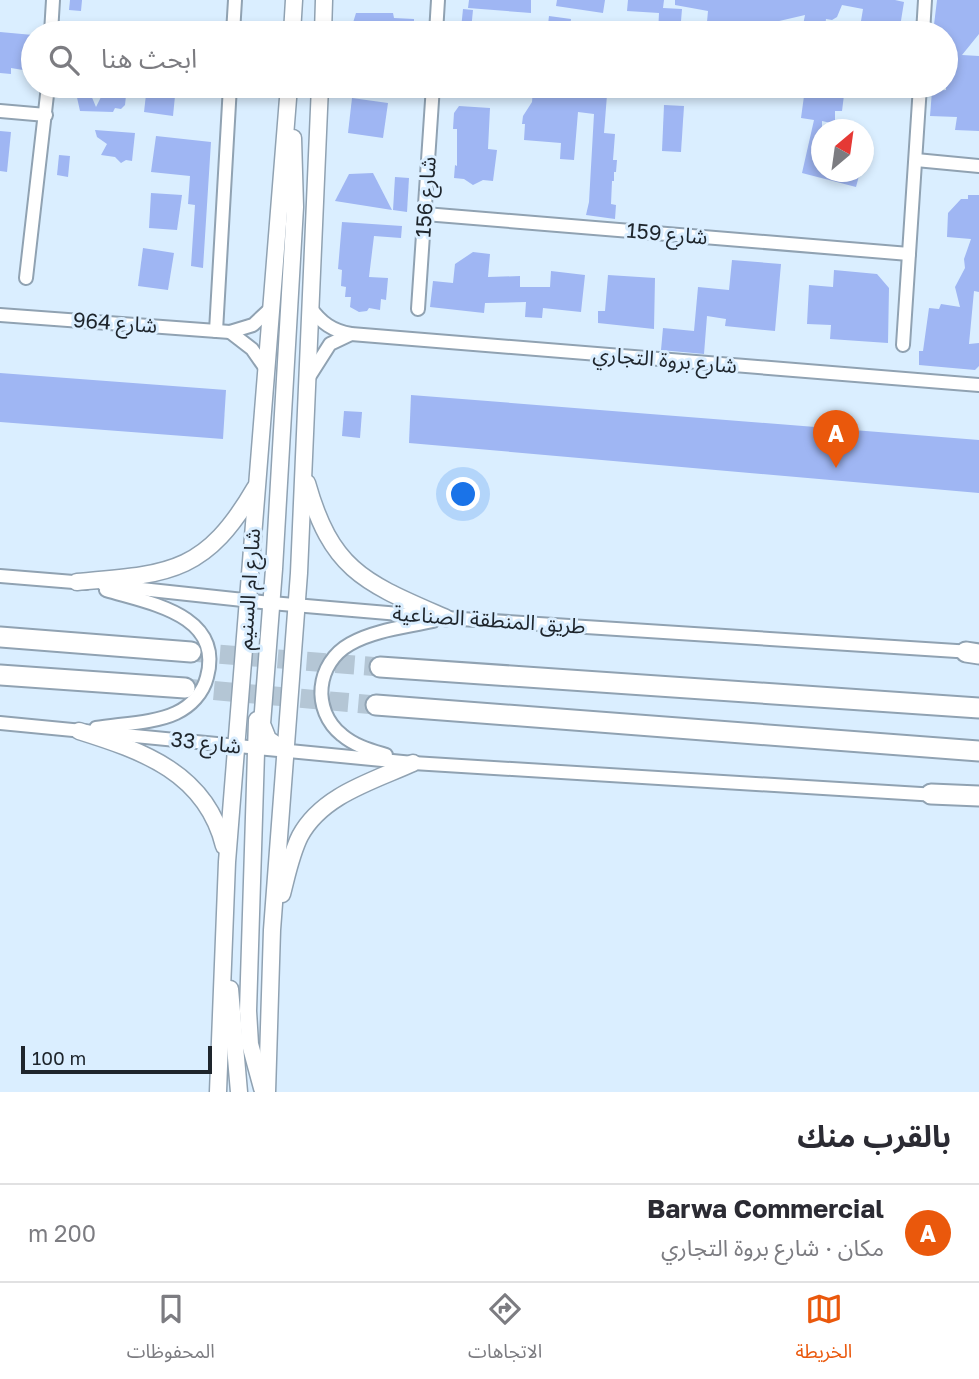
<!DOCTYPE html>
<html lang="ar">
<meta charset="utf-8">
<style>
body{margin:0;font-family:"Golos Text","Noto Sans Arabic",sans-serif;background:#f2f2f3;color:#2b2b33;direction:rtl}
.compass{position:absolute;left:811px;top:119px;width:63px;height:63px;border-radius:50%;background:#fff;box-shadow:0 4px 10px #0003;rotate:29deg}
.scale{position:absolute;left:21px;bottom:18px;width:191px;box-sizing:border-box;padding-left:7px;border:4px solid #1e252c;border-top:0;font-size:19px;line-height:24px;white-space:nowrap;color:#1e252c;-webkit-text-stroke:5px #daeeff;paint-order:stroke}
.you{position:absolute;left:464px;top:495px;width:24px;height:24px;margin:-18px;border:5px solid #fff;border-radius:50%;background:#1a73e8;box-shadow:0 0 0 10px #1a73e833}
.badge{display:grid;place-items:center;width:46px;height:46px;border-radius:50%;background:#ea580c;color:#fff;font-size:23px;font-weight:700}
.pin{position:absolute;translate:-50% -58px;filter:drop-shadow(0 2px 4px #0008)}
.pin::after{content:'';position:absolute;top:37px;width:24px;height:21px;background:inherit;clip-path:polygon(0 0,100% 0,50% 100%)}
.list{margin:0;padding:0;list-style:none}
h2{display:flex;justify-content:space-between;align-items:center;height:91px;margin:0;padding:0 28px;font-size:30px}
h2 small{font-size:23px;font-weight:400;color:#7c7c81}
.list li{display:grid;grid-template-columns:46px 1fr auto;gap:21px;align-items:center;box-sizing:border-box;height:98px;padding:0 28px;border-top:2px solid #e1e1e2}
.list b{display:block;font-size:26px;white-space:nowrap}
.list p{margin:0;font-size:23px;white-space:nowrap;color:#7c7c81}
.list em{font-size:23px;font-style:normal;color:#7c7c81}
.icon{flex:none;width:38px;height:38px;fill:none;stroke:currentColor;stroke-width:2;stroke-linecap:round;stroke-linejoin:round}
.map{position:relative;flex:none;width:979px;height:1092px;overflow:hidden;direction:ltr}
.search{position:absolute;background:#fff;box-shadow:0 4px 10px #0003;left:21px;right:21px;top:21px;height:77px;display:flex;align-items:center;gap:18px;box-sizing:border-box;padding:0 24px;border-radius:38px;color:#7c7c81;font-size:26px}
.sheet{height:189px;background:#fff}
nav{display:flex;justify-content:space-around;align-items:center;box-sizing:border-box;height:98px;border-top:2px solid #e1e1e2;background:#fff;font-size:19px;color:#7c7c81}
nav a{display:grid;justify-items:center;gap:4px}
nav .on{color:#ea580c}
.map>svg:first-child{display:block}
.building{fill:#9fb6f3}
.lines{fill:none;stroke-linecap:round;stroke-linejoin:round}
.highway-tunnel{stroke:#b4c6d5;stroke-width:19;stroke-dasharray:19 10;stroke-linecap:butt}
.minor-casing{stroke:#90a2b2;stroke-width:16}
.major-casing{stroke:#90a2b2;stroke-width:19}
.highway-casing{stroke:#90a2b2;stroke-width:23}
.minor{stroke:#fff;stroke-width:12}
.major{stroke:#fff;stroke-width:16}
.highway{stroke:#fff;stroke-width:19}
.labels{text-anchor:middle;stroke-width:6;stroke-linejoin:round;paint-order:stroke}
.street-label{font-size:21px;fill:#1e252c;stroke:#daeeff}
</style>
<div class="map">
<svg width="979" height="1092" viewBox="0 0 979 1092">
<rect width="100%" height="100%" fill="#daeeff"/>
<g class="building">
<polygon points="70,0 82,0 81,11 69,10"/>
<polygon points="469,0 531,0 531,13 468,8"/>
<polygon points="557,0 605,0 603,13 556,6"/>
<polygon points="628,0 664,0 663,8 682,9 680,33 658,33 659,13 627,11"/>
<polygon points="675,0 895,0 904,2 899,33 859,33 863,9 842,5 837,17 832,20 826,19 825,26 818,26 818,29 812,27 812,31 802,30 805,15 736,31 736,33 706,33 708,11 675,5"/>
<polygon points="937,0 979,0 979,34 962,55 979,56 979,131 955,130 957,117 930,116 932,91 946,90 946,33 933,33"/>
<polygon points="463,9 473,10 471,30 461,29"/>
<polygon points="356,13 393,13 394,18 414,19 414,29 412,33 362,33 352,26"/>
<polygon points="549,16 571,19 569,33 547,33"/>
<polygon points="0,32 33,35 29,71 11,68 11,74 0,73"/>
<polygon points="127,86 125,105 121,109 115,108 113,112 80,111 76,93 80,87 88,88 96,107 106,87"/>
<polygon points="147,86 176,86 173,116 144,112"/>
<polygon points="561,86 566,92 583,95 591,92 607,95 604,133 615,134 613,160 617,160 616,172 614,172 614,181 612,181 611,204 616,205 615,219 586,215 589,202 594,114 578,112 574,160 560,159 561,143 524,140 525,124 522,124 523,116 532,102 533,90 545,86"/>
<polygon points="828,94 844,95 842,111 835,111 835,124 822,121 822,172 860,172 856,187 802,173 814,120 801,118 804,96 825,98"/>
<polygon points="352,98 388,103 383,138 348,133"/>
<polygon points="664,105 684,106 681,152 662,151"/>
<polygon points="459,106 490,108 488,149 497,150 493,181 483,180 473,185 464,179 454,178 455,165 457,166 457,129 453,129 454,113"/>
<polygon points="95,130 135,133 132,161 126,160 121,163 115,157 101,155 107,144 97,137"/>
<polygon points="0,131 11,132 7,172 0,171"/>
<polygon points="156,136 211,142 203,268 191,266 195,205 188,204 190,176 151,172"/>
<polygon points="59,155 70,156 68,177 57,175"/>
<polygon points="373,173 392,210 335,201 349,174"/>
<polygon points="395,177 409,178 407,212 393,210"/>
<polygon points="151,193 182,195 177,230 149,228"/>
<polygon points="968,195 979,195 979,292 974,291 969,344 979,343 979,366 975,370 919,365 919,351 923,351 929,308 939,309 941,304 960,307 955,287 965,268 964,259 971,239 947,237 948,213 961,199 968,199"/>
<polygon points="342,222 402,226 401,238 374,236 369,277 388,278 386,300 381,299 380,310 369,308 367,311 359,312 350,307 351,297 345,297 346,287 341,286 342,270 338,269"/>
<polygon points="143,248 174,253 168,290 138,286"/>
<polygon points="473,252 490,254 488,277 520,276 520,287 550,287 551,271 585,275 581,312 543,308 542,318 525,317 526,302 485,303 484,313 430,307 433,281 453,283 455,264"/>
<polygon points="732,260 781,264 775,331 725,326 726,319 707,316 704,354 661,350 663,328 694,331 698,287 729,290"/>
<polygon points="834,270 877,274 889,288 888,343 830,339 831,325 807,324 809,285 833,287"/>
<polygon points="608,275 655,278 654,329 598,323 598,311 605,311"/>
<polygon points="0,373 226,390 223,439 0,422"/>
<polygon points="411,395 979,440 979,493 409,443"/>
<polygon points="344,411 362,412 360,438 342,436"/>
</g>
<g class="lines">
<g class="highway-tunnel">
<polyline points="191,652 380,667"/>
<polyline points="185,688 376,705"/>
</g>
<g class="minor-casing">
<g id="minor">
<polyline points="51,33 53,0"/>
<polyline points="233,33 235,0"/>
<polyline points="436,33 438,0"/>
<polyline points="923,33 925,0"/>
<polyline points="0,111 46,115"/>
<polyline points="916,160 979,166"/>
<polyline points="425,214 909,254"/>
<polyline points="26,278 48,86"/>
<path d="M 310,307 C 321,323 333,331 351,334 L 979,385"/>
<polyline points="418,309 433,86"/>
<polyline points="0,315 230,332 253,325 270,309"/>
<polyline points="216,331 230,86"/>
<polyline points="230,332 252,349 266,369"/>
<polyline points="903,345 920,86"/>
<polyline points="309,377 330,344 351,334"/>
<polyline points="0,576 86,583"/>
<polyline points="104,585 271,603 446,618 972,652"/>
<polyline points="0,723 413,763 937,795"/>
<path d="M 96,728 C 120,724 155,723 176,713 C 191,706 203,693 207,677 C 224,614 148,603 106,590"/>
<path d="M 386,755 C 370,750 355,746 342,735 C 311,710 316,663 350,644 C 374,630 407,627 433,621"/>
</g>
</g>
<g class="major-casing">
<g id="major">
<polyline points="292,33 294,0"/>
<polyline points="323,33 324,0"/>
<path d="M 307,483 C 332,572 366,583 446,618"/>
<path d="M 77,582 C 169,574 205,574 255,488"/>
<polyline points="257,720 248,1011 250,1044 262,1088"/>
<path d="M 79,731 C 143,751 206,773 224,846"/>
<polyline points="284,750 268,739 262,724 274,569 295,207 293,138"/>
<path d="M 282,894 C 287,875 291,854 300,836 C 322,795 373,781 413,763"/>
<polyline points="230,989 239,1092"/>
<polyline points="218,1092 227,862 289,86"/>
<polyline points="267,1092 272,930 299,573 320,86"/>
</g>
</g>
<g class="highway-casing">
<g id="highway">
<polyline points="0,637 191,652"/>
<polyline points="966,652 979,654"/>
<polyline points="380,667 979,708"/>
<polyline points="0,675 185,688"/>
<polyline points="376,705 979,751"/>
<polyline points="931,794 979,796"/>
</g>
</g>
<use href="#minor" class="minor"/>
<use href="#major" class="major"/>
<use href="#highway" class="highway"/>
</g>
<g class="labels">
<g class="street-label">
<text transform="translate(426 197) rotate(-86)" y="7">شارع 156</text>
<text transform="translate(667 234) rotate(5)" y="7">شارع 159</text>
<text transform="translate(115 323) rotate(4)" y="7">شارع 964</text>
<text transform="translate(665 360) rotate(5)" y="7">شارع بروة التجاري</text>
<text transform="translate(249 589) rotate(-86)" y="7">شارع ام السنيم</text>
<text transform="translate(489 620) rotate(4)" y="7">طريق المنطقة الصناعية</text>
<text transform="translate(206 743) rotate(6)" y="7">شارع 33</text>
</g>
</g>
</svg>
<svg class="compass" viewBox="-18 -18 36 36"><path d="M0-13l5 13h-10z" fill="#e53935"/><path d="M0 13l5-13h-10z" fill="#7c7c81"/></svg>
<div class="scale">100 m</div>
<div class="you"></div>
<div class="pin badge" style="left:836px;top:468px">A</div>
<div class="search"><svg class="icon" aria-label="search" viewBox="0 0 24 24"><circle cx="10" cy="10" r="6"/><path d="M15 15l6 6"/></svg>ابحث هنا</div>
</div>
<section class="sheet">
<h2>بالقرب منك<small></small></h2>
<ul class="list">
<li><span class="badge">A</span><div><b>Barwa Commercial</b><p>مكان · شارع بروة التجاري</p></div><em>200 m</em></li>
</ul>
</section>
<nav>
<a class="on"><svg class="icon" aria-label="map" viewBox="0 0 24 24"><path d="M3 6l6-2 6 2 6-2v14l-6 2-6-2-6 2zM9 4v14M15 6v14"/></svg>الخريطة</a>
<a><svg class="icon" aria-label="directions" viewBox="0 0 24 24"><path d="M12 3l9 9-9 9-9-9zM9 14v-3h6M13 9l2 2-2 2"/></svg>الاتجاهات</a>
<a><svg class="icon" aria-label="saved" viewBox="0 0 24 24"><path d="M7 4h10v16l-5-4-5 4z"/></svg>المحفوظات</a>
</nav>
